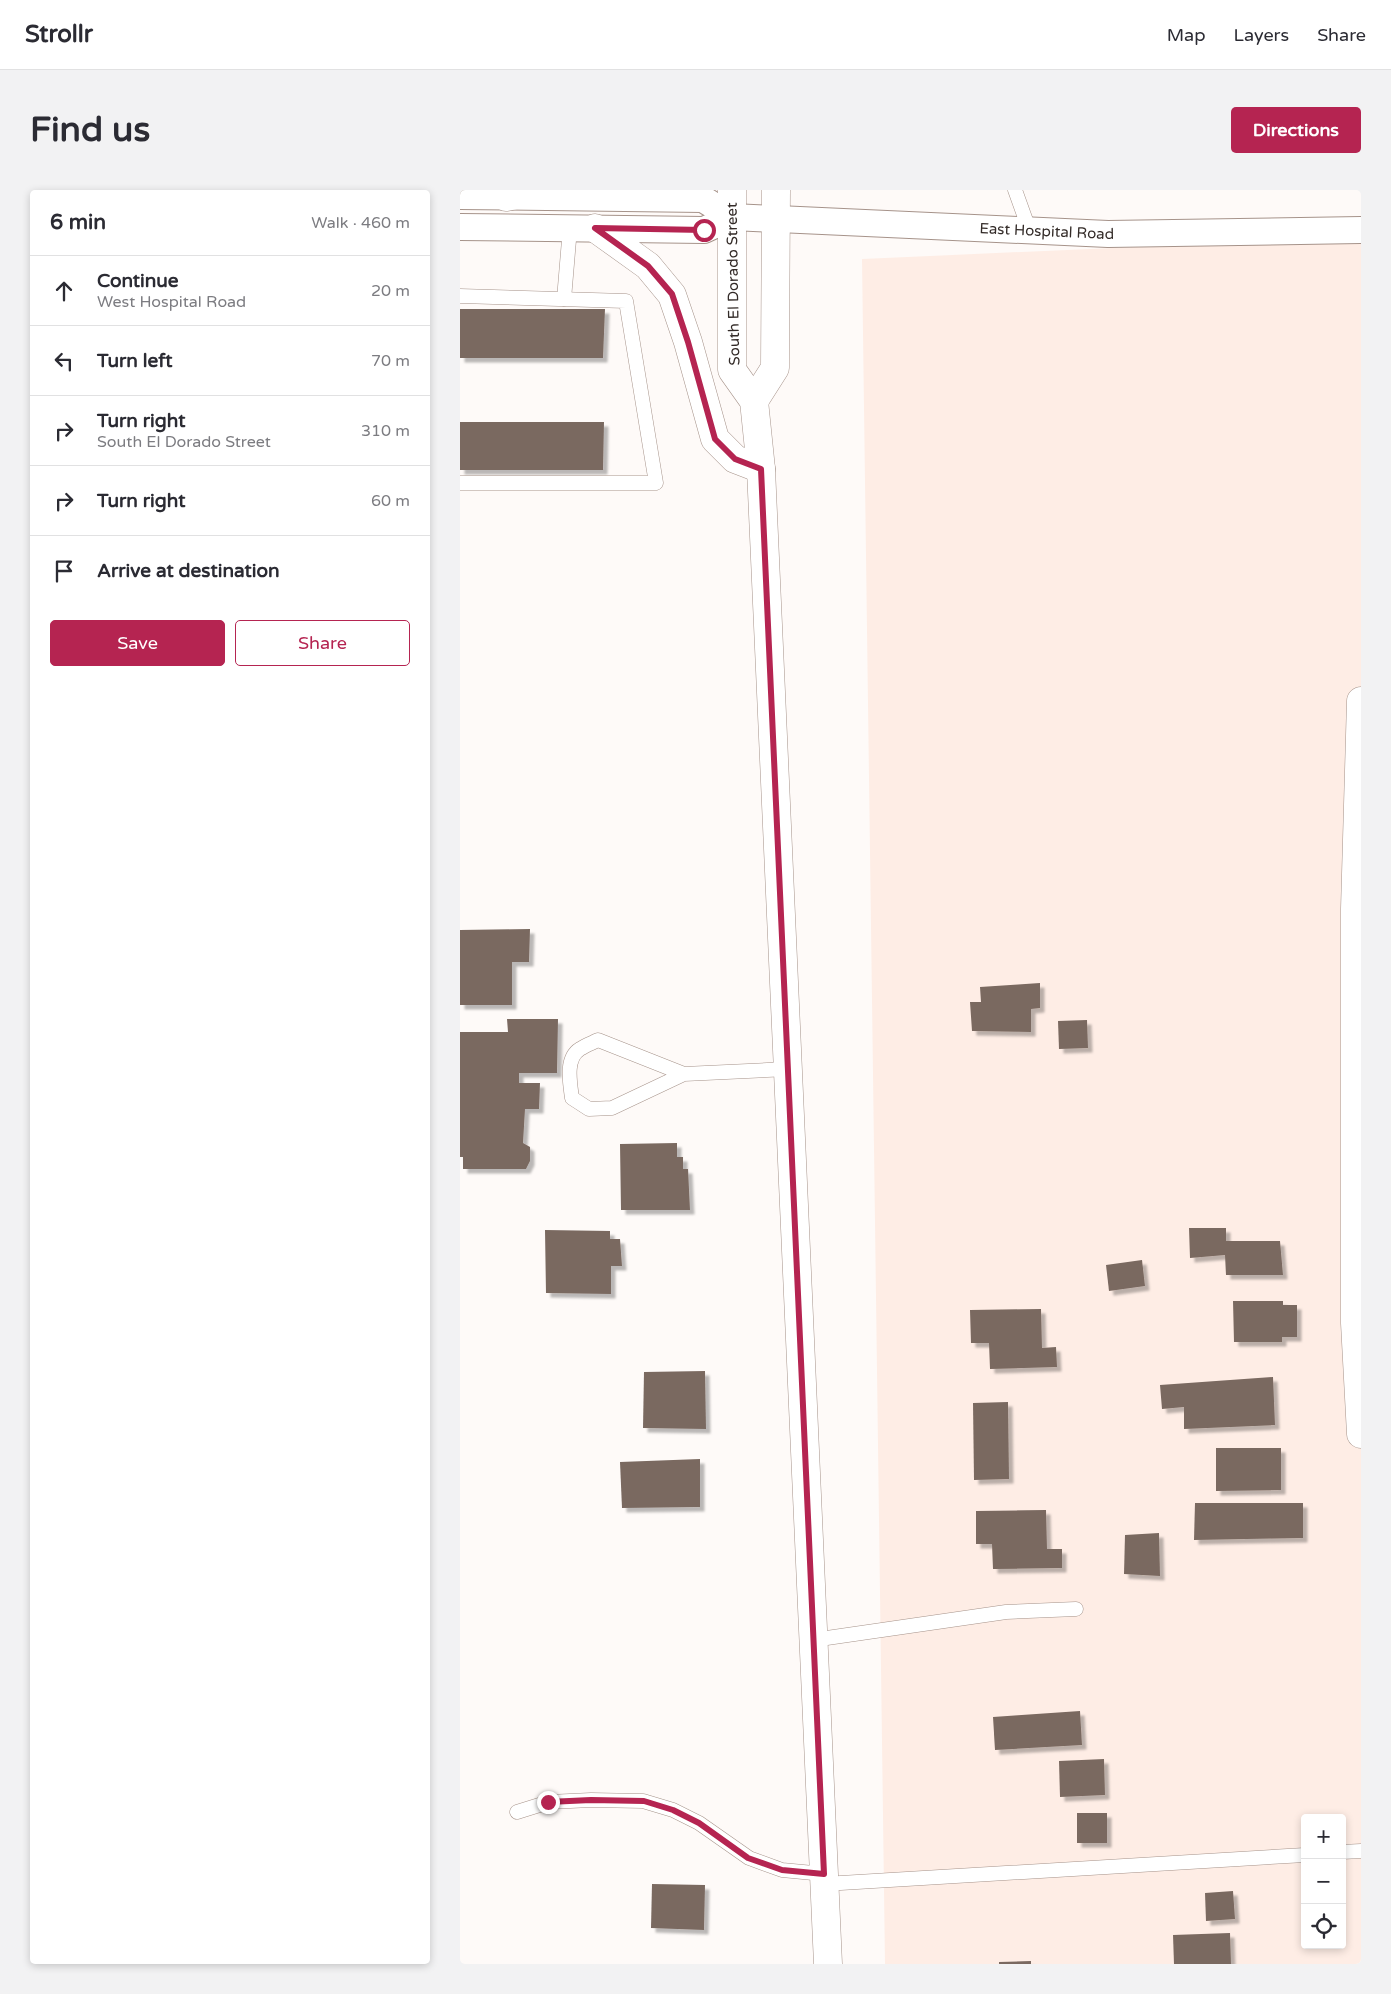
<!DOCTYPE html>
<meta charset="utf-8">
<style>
body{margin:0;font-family:"Varela Round",sans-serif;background:#f2f2f3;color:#2b2b33}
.controls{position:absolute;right:15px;bottom:15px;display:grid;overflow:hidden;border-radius:5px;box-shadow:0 2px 8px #0003}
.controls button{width:45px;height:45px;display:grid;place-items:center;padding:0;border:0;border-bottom:1px solid #e1e1e2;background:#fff;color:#2b2b33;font:25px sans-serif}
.stop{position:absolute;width:15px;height:15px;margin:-11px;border:4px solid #b52451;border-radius:50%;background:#fff}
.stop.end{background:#b52451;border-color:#fff;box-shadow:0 1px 5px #0008}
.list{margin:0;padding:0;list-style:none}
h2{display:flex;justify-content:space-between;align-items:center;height:65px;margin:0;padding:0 20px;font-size:21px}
h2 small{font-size:16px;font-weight:400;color:#7c7c81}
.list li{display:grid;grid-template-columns:32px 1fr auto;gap:15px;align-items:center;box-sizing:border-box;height:70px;padding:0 20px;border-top:1px solid #e1e1e2}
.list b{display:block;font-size:19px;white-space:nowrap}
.list p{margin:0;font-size:16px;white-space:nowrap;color:#7c7c81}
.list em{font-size:16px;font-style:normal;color:#7c7c81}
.actions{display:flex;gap:10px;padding:15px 20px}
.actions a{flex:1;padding:11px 0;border:1px solid #b52451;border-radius:5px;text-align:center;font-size:18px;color:#b52451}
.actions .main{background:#b52451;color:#fff}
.icon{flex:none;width:28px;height:28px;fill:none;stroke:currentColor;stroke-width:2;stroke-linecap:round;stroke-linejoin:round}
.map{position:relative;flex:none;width:901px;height:1774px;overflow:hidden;border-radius:5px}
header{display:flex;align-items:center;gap:30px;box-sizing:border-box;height:70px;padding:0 25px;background:#fff;border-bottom:1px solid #e1e1e2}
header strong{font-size:24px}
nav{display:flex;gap:28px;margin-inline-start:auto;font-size:18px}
.intro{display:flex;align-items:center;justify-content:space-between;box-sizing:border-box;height:120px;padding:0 30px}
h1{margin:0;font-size:35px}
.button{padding:12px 22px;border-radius:5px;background:#b52451;color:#fff;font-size:18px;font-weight:700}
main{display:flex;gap:30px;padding:0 30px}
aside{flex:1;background:#fff;border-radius:5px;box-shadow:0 2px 8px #0003}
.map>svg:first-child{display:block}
.built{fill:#feede5;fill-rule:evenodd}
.building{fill:#7a6960;filter:url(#shadow)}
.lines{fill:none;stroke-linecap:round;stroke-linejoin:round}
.service-casing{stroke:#a6938a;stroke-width:15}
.minor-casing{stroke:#a6938a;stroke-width:28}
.tertiary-casing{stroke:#a6938a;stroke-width:29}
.secondary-casing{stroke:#a6938a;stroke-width:29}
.service{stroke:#fff;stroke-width:14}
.minor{stroke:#fff;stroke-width:26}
.tertiary{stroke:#fff;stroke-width:28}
.secondary{stroke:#fff;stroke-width:28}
.route{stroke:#b52451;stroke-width:6}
.labels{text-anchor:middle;stroke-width:5;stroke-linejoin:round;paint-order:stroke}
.street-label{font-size:15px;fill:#332b28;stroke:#fff}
</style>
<header>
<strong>Strollr</strong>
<nav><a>Map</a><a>Layers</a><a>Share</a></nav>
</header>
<div class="intro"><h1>Find us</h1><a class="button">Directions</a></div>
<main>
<aside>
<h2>6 min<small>Walk · 460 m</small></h2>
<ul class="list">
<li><svg class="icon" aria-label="ahead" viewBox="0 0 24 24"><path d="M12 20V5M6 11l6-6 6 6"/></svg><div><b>Continue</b><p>West Hospital Road</p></div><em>20 m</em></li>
<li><svg class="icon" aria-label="left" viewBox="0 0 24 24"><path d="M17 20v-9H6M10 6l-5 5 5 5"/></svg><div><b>Turn left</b></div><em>70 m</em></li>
<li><svg class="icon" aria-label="right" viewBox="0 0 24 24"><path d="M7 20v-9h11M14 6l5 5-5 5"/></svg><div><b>Turn right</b><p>South El Dorado Street</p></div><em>310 m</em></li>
<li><svg class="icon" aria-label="right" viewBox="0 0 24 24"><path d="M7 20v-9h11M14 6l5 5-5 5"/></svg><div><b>Turn right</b></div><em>60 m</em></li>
<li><svg class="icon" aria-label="arrive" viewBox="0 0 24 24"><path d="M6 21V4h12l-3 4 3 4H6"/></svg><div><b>Arrive at destination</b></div></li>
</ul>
<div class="actions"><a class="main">Save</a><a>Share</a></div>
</aside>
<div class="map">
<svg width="901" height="1774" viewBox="0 0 901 1774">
<defs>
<filter id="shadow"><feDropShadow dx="4.5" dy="4.5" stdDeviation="1" flood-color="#0004"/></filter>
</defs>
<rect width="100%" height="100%" fill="#fefaf8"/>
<path class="built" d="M 901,47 L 901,1774 L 425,1774 L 402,69 ZM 845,1628 L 882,1628 L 882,1755 L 845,1755 Z"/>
<g class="building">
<polygon points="0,119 145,119 143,168 0,168"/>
<polygon points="0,232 144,232 143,280 0,280"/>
<polygon points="70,739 69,772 52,772 52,815 0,815 0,740"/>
<polygon points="580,793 580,818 571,819 571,842 512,841 510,812 521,812 520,797"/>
<polygon points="47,829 98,829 97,883 59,883 59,893 80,893 79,919 65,919 63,953 70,957 70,971 66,979 3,979 3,967 0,967 0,842 48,842"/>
<polygon points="627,830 628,858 599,859 598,831"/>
<polygon points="217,953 217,967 223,967 223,979 228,979 230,1020 161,1020 160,954"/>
<polygon points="729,1038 766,1038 766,1051 820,1051 823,1085 766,1085 765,1065 730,1068"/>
<polygon points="85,1040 150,1041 150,1049 160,1049 162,1076 151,1076 151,1104 86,1103"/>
<polygon points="682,1070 685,1096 649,1101 646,1075"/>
<polygon points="773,1111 823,1111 823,1115 837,1115 837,1147 822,1147 822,1152 774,1152"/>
<polygon points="581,1119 582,1158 596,1157 597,1177 530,1179 529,1153 511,1153 510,1120"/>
<polygon points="245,1181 246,1239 183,1238 184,1182"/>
<polygon points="813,1187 815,1235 724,1239 724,1217 702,1219 700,1195"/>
<polygon points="548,1212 549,1289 514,1290 513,1213"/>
<polygon points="756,1258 821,1258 821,1300 756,1301"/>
<polygon points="240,1269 240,1317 162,1318 160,1272"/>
<polygon points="735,1313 843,1313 843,1348 734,1350"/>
<polygon points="586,1320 587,1359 602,1359 602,1378 533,1379 532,1354 516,1354 516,1321"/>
<polygon points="699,1343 700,1386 664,1384 665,1345"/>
<polygon points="620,1521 622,1555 535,1560 533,1527"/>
<polygon points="644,1569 645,1605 600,1607 599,1571"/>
<rect x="617" y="1623" width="30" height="30"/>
<polygon points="192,1694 245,1695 244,1740 191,1738"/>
<polygon points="773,1701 775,1729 746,1731 745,1703"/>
<polygon points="770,1743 771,1774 714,1774 713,1745"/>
<polygon points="571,1771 571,1774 539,1774 539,1772"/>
</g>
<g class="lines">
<g class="service-casing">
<g id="service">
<polyline points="555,0 569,39"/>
<polyline points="0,106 166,111 196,293 0,293"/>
<polyline points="104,109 110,38"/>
<path d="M 224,884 L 152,918 L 129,919 L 112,908 C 110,893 105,868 120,859 C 126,855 132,853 138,850 L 224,884 L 328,879"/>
<polyline points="353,1450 546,1422 616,1419"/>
<polyline points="57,1622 89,1612 131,1610 183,1611 213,1620 239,1633 289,1668 322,1680 364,1684"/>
<polyline points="882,1662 901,1661"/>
<polyline points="364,1694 845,1665"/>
</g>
</g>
<g class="minor-casing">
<g id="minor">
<polyline points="0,6 243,9 272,27"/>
<path id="s1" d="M 0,37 L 244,40 L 272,27 L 648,44 L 901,40"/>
</g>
</g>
<g class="tertiary-casing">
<polyline id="tertiary" points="901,511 895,719 895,1133 901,1244"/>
</g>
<g class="secondary-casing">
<g id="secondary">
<polyline points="272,0 272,180 294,211 301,279 368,1774"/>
<polyline points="46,7 78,0"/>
<polyline points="135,38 188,76 212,105 228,152 255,249 275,269 301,279"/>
<polyline points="294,211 315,178 316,0"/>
</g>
</g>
<use href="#service" class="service"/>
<use href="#minor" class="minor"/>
<use href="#tertiary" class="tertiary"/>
<use href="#secondary" class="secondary"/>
</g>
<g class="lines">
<polyline class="route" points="88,1612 131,1610 184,1611 213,1620 239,1633 288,1668 322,1680 364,1684 301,279 275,269 255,249 228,152 212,104 188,76 135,38 244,40"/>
</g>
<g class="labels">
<g class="street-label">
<text dy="5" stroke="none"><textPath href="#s1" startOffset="590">East Hospital Road</textPath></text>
<text transform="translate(273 94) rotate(-91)" y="5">South El Dorado Street</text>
</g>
</g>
</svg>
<div class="controls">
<button>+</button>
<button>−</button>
<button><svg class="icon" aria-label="locate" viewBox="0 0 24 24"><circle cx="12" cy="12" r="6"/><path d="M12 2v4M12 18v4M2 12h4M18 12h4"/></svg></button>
</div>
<div class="stop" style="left:244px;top:40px"></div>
<div class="stop end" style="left:88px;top:1612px"></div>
</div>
</main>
